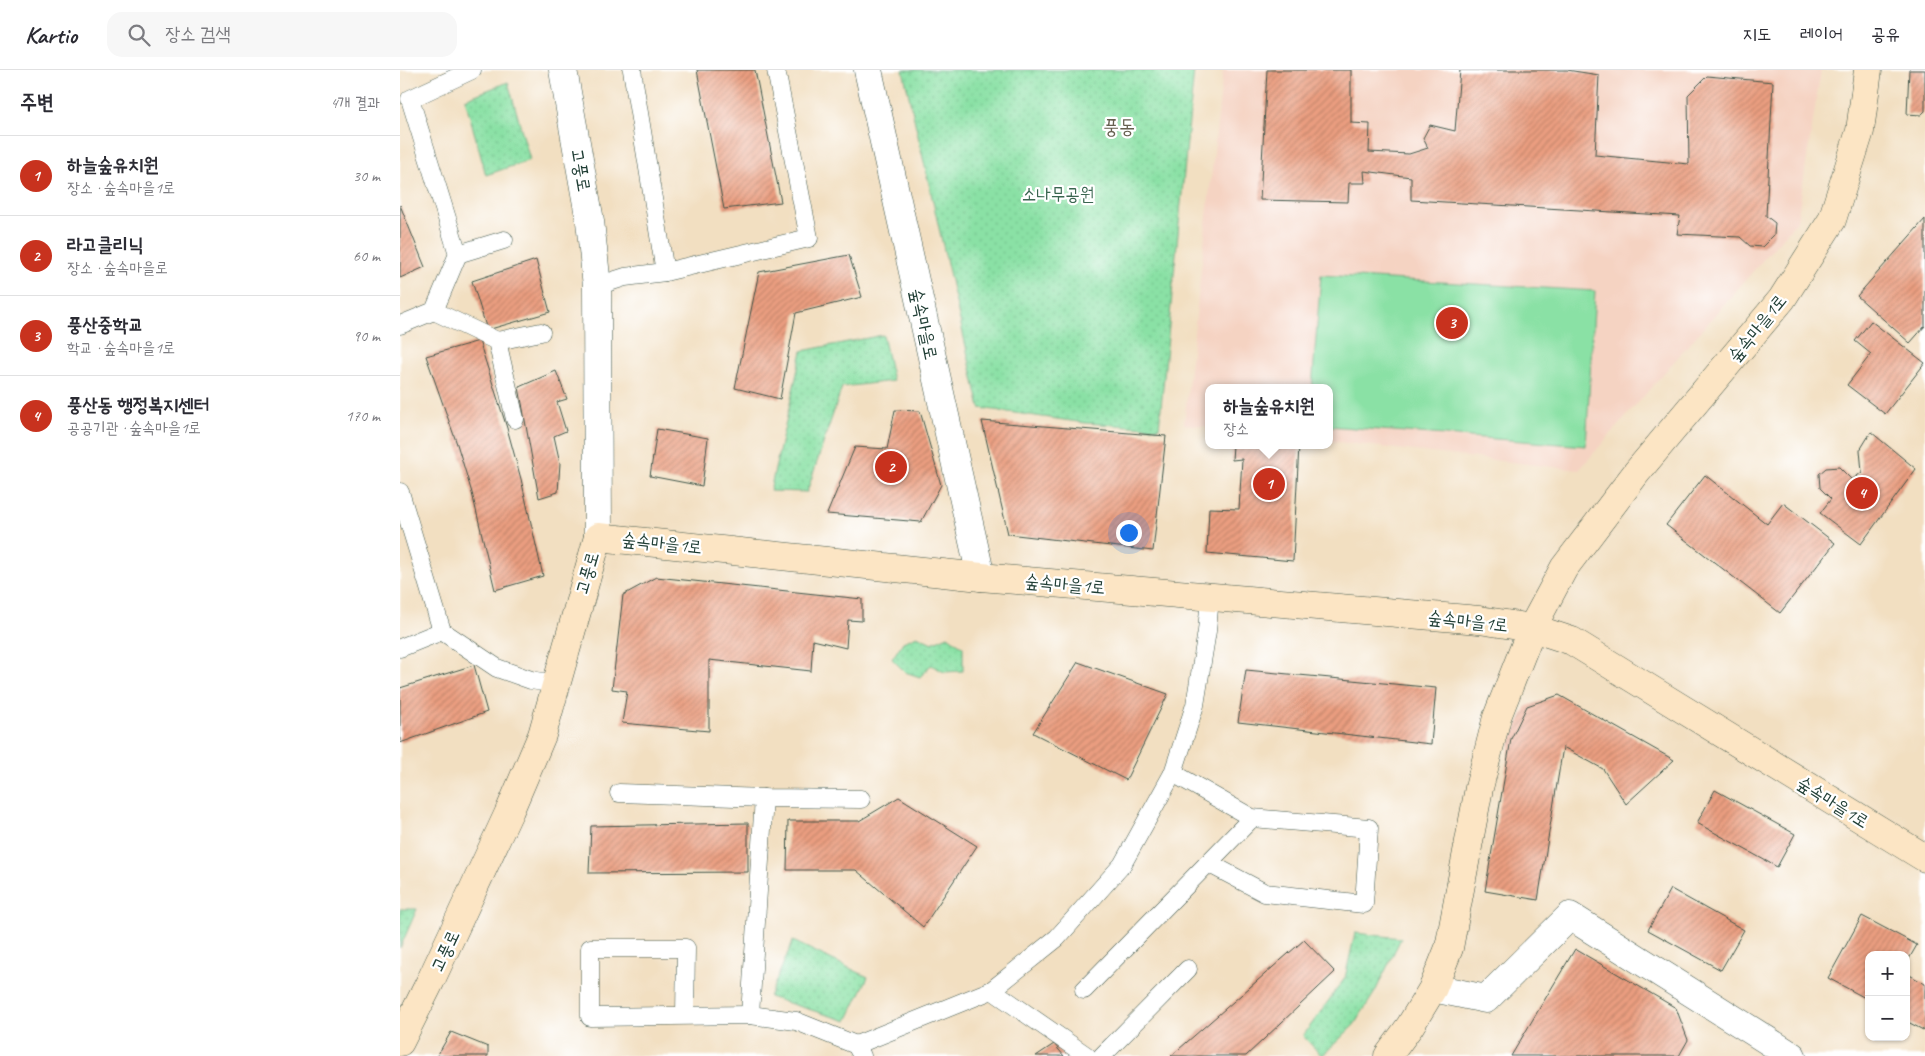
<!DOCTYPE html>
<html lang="ko">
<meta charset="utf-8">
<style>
body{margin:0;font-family:Caveat,"Poor Story",sans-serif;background:#f7f7f7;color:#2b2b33}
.controls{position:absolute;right:15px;bottom:15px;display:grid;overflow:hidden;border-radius:10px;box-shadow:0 1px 4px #0004}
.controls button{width:45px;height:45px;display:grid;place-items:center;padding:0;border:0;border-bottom:1px solid #e1e1e2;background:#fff;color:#2b2b33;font:25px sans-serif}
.you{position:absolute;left:728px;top:462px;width:18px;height:18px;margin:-12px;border:4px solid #fff;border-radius:50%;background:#1a73e8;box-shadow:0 0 0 8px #1a73e833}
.badge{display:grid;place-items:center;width:32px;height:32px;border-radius:50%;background:#c8321e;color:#fff;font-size:16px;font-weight:700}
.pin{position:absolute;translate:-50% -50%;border:2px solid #fff;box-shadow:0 1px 5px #0006}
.popup{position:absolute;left:805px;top:314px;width:128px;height:65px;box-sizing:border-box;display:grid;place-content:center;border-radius:10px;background:#fff;filter:drop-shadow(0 1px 4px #0005);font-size:16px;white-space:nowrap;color:#7c7c81}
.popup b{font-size:19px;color:#2b2b33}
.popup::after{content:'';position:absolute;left:50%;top:100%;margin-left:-10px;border:10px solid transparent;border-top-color:#fff}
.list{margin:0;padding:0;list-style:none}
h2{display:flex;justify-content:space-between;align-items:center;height:65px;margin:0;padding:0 20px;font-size:21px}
h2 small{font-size:16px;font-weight:400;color:#7c7c81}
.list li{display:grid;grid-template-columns:32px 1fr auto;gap:15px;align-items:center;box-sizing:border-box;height:80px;padding:0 20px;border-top:1px solid #e1e1e2}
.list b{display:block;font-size:19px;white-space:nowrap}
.list p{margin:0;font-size:16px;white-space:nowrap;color:#7c7c81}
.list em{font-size:16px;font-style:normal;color:#7c7c81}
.icon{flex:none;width:28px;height:28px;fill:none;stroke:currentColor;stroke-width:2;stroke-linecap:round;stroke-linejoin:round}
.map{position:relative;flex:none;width:1525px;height:986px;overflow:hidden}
header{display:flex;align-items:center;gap:30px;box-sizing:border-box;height:70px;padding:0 25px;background:#fff;border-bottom:1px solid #e1e1e2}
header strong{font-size:24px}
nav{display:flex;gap:28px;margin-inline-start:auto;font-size:18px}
.search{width:350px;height:45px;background:#f7f7f7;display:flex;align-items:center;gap:12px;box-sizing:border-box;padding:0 18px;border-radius:15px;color:#7c7c81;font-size:19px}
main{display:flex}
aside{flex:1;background:#fff}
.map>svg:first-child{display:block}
.built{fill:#f5d3c2}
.park{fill:url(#park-dots);stroke:#548f6c}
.pitch{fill:#8ae1a5;stroke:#548f6c}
.building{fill:url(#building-hatch)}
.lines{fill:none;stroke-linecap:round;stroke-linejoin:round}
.lane-casing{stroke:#3f5549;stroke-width:19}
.street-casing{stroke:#3f5549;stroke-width:29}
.secondary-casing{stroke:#3f5549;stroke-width:29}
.lane{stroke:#fff;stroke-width:18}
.street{stroke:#fff;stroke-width:28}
.secondary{stroke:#fce5c4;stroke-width:28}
.labels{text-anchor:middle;stroke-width:4.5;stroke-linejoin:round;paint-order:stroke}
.street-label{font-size:18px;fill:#1f3d34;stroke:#fff}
.park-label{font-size:18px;fill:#3a6650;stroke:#fff}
.quarter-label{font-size:20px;fill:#665f4f;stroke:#fff}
</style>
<header>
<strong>Kartio</strong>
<div class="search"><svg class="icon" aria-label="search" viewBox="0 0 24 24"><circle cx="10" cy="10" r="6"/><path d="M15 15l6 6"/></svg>장소 검색</div>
<nav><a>지도</a><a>레이어</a><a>공유</a></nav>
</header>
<main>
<aside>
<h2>주변<small>4개 결과</small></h2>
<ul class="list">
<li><span class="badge">1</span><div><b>하늘숲유치원</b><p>장소 · 숲속마을1로</p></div><em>30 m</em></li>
<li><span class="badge">2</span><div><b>라고클리닉</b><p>장소 · 숲속마을로</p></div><em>60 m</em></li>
<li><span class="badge">3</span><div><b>풍산중학교</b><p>학교 · 숲속마을1로</p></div><em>90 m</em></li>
<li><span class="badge">4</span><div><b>풍산동 행정복지센터</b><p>공공기관 · 숲속마을1로</p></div><em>170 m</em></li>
</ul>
</aside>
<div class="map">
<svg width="1525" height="986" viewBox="0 0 1525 986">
<defs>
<pattern id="park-dots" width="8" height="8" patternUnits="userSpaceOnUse" patternTransform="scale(1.25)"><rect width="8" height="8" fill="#8ae1a5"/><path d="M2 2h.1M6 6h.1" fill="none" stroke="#77c28f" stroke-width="1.8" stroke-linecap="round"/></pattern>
<pattern id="building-hatch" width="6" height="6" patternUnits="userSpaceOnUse" patternTransform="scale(1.25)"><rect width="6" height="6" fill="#eb9e80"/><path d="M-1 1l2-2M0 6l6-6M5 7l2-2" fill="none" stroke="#be826a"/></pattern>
</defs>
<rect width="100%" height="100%" fill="#fff"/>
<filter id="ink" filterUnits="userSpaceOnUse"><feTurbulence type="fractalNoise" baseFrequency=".02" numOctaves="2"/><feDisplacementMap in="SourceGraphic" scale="10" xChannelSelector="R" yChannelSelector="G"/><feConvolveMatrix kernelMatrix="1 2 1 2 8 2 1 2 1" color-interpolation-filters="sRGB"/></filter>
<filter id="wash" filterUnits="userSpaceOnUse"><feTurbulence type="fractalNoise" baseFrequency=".0096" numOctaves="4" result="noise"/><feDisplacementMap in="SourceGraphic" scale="20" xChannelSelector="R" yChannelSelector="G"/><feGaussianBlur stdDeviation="1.12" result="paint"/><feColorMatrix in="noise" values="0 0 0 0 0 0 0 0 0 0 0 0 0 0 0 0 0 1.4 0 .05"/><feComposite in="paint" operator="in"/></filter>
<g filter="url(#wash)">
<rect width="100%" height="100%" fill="#f2dfc1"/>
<polygon class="built" points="823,0 1421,0 1397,151 1179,400 929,371 929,318 809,318 809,357 784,354"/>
<g class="park">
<polygon points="503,0 794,0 759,358 685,353 580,338"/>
<polygon points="108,12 130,90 86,105 65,29"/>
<polygon points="483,265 493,311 442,317 407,422 370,421 402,281"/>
<polygon points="517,566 532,573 548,566 563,577 563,601 544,602 531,595 520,607 505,602 492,589 503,572"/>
<polygon points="0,839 17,839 0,878"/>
<polygon points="955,863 1001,868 975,922 954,955 922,986 903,966 945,908"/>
<polygon points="393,871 468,907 447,951 369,927"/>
</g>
<polygon class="pitch" points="921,205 1195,221 1186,376 929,356 929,318 912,318"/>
<g id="blocks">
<g class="building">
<polygon points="297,0 355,0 381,132 324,139"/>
<polygon points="867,0 951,0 951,53 970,54 969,82 1009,84 1028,78 1023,68 1030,55 1055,61 1060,0 1167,0 1199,5 1195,85 1289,94 1288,25 1307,6 1373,12 1366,146 1375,153 1374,165 1362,177 1350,176 1340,167 1277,164 1280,146 1011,130 1011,107 964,101 965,113 949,113 948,132 860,130"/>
<polygon points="1509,0 1525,0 1525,41 1521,45 1507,44"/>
<polygon points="0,135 25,197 0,208"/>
<polygon points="1525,149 1525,256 1510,273 1457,226"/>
<polygon points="449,185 462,227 396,243 380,329 335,318 359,202"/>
<polygon points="136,190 150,242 87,260 72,211"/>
<polygon points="1471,251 1525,293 1485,344 1447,315 1471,284 1455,271"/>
<polygon points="79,271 107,358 121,409 143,506 95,520 72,423 57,374 26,286"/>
<polygon points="156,301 167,329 157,332 166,361 154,366 160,393 158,422 139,428 119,317"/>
<polygon points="495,340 520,341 541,415 521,452 427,444 455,377 487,379"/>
<polygon points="582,351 766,366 753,481 608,464"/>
<polygon points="257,359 308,368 302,416 250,406"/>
<polygon points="1471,362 1516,399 1461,474 1420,443 1431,429 1420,418 1419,404 1426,398 1439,397 1452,410 1462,402 1460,380"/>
<polygon points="833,375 899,375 893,491 807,483 809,438 839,439 842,389 832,390"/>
<polygon points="1305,405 1367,454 1383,433 1435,473 1380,543 1266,455"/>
<polygon points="256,507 462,529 462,551 448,550 446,578 413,570 411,601 309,590 309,661 222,653 227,621 212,619 223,525"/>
<polygon points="678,592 768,624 726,710 633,663"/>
<polygon points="74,595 87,642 0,673 0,618"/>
<polygon points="846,600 1036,618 1031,674 838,652"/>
<polygon points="1159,625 1274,690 1226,734 1203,699 1163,677 1138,830 1085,821 1111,669 1127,636"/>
<polygon points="1315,720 1395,764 1377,797 1297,753"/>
<polygon points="499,727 577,776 523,857 456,800 387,800 388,751 459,751"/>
<polygon points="348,753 348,802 189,803 191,756"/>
<polygon points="1271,819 1344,860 1321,900 1248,860"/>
<polygon points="1462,846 1517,875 1506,894 1506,885 1469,885 1469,930 1428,908"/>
<polygon points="904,870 935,902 846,986 771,986"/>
<polygon points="1175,879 1276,938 1288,970 1279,986 1111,986"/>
<polygon points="1506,903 1525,914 1525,961 1506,951"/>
<polygon points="51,962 88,977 88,986 37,986"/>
<polygon points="654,974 664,986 636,986"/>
</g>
</g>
</g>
<g filter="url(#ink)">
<use href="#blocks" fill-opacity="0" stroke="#3f5549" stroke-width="1"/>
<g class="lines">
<g class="lane-casing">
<g id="lane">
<polyline points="232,0 265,202"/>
<polyline points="58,184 104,170"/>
<polyline points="197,216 225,207 265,202 409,168 376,0"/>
<polyline points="34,241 97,271 115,349"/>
<polyline points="0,255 34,241 58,184 10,29 72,0"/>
<polyline points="97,271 141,262"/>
<polyline points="0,422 42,561 97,598 131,610 155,614"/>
<polyline points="0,578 42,561"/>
<polyline points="773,703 852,748 969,758 964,834 865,823 808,793"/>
<polyline points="219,723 364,728 461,729"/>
<polyline points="592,920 687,986"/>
<polyline points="684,920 852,748"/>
<polyline points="285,945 286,878 190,878 190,947 350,945 396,951 456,975 462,986"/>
<polyline points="350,945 364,728"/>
<polyline points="456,975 592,920 657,868 722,795 773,703 795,635 807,561 810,527"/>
<polyline points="702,986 788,899"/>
</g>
</g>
<g class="street-casing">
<g id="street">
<polyline points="163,0 190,151 197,216 198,467"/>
<polyline points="468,0 581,507"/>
<polyline points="1033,918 1086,929 1170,846 1392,986"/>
</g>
</g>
<g class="secondary-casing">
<g id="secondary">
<polyline points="0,972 31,910 110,740 142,665 198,467 581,507 1079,550 1132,558 1172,571 1525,788"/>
<polyline points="988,986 1010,956 1033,918 1049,878 1079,718 1097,647 1132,558 1164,498 1237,402 1382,229 1432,150 1460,61 1468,0"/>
</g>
</g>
<use href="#lane" class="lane"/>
<use href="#street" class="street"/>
<use href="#secondary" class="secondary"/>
</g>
</g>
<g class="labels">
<g class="street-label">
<text transform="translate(181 100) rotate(80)" y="6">고풍로</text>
<text transform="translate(524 254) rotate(78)" y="6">숲속마을로</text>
<text transform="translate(1357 258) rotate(-51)" y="6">숲속마을1로</text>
<text transform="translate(262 473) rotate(6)" y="6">숲속마을1로</text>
<text transform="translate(187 503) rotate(-74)" y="6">고풍로</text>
<text transform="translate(665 514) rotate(5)" y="6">숲속마을1로</text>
<text transform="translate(1068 551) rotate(6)" y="6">숲속마을1로</text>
<text transform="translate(1433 732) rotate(32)" y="6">숲속마을1로</text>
<text transform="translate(45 881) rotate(-65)" y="6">고풍로</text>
</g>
<g class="park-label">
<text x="658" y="130">소나무공원</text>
</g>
<g class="quarter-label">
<text x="719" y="63">풍동</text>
</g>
</g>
</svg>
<div class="controls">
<button>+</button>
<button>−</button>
</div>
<div class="you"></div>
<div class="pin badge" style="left:869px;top:414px">1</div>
<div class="popup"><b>하늘숲유치원</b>장소</div>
<div class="pin badge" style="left:491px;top:397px">2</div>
<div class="pin badge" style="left:1052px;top:253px">3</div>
<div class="pin badge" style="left:1462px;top:423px">4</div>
</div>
</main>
